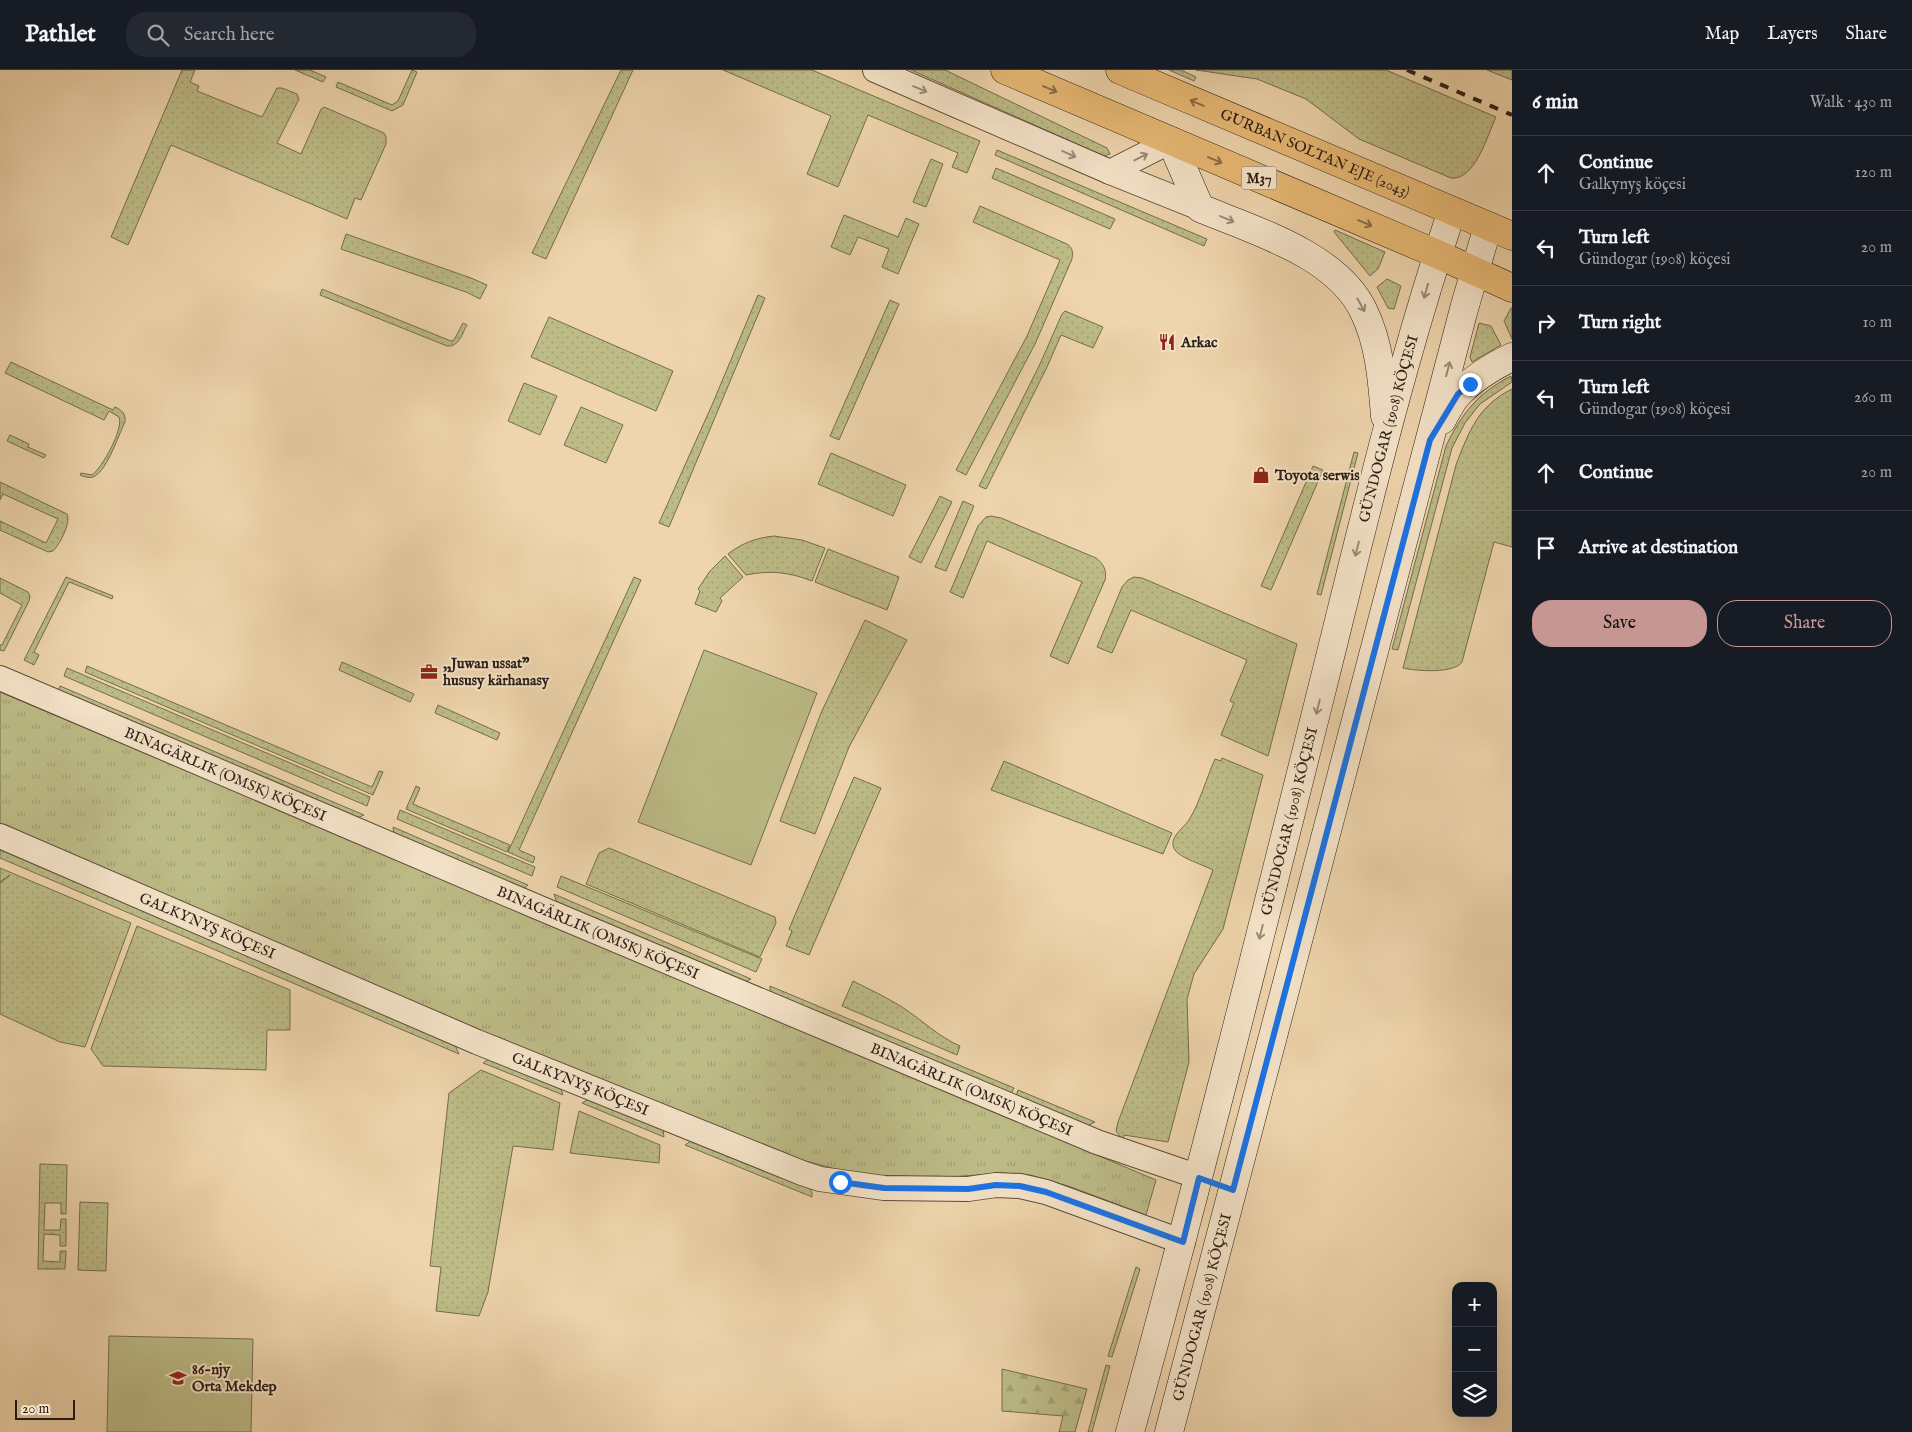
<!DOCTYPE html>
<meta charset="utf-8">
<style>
body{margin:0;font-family:"IM FELL English",serif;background:#242831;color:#f1f3f6}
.controls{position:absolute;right:15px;bottom:15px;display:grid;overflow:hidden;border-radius:10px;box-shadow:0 5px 20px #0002}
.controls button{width:45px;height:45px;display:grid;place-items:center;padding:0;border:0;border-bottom:1px solid #363941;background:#171b24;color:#f1f3f6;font:25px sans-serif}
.scale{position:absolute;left:15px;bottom:12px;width:60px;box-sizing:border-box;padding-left:5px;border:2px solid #2b1e14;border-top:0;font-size:14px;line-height:18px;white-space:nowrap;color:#2b1e14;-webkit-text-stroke:4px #f5e4ca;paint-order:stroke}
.stop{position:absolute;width:15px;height:15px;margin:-11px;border:4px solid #1a73e8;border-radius:50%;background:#fff}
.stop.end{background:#1a73e8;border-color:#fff;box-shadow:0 1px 5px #0008}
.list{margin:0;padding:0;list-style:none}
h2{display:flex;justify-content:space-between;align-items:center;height:65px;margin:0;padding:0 20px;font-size:21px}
h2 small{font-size:16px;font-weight:400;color:#9ea1a6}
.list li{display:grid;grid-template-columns:32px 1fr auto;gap:15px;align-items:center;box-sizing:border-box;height:75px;padding:0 20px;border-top:1px solid #363941}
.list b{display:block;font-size:19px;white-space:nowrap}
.list p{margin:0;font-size:16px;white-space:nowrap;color:#9ea1a6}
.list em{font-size:16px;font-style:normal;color:#9ea1a6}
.actions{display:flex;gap:10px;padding:15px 20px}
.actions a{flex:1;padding:11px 0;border:1px solid #c59692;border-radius:20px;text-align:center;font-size:18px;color:#c59692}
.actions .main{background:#c59692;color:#111}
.icon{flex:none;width:28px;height:28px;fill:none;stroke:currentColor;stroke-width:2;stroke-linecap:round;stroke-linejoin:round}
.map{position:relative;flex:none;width:1512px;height:1362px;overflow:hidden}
header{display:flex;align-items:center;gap:30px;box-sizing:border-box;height:70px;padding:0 25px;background:#171b24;border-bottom:1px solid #363941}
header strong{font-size:24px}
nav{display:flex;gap:28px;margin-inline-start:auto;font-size:18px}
.search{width:350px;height:45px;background:#242831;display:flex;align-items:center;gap:12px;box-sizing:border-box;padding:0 18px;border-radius:20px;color:#9ea1a6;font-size:19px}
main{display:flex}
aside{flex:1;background:#171b24}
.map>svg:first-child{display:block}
.grass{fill:url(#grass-dots);stroke:#746d4e}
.forest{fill:url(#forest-firs);stroke:#746d4e}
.park{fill:url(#park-tufts);stroke:#746d4e}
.garden{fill:#bdbc87;stroke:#746d4e}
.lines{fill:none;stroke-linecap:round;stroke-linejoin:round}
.street-casing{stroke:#5c4c3a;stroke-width:26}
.secondary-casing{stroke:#2b1e14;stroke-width:29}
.highway-casing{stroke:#2b1e14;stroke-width:29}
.street{stroke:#f5e4ca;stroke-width:24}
.secondary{stroke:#f5e4ca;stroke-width:28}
.highway{stroke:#e8ba76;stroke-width:28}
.rail{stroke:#2b1e14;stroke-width:4;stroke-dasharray:9 9;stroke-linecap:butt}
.oneway{stroke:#9a8b78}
.oneway2{stroke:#8a6c45}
.route{stroke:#1a73e8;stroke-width:6}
.labels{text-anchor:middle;stroke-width:4;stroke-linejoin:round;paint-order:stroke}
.shield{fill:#f5e4ca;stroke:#68594b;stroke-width:1}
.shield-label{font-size:14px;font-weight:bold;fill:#2b1e14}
.street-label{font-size:15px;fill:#2b1e14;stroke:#f5e4ca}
.poi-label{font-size:15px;font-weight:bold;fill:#2b1e14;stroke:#f5e4ca;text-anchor:start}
</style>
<header>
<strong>Pathlet</strong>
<div class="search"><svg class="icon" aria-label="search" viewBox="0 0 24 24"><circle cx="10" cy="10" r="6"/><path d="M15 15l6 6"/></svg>Search here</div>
<nav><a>Map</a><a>Layers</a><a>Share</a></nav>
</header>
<main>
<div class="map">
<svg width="1512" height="1362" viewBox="0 0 1512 1362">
<defs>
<pattern id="grass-dots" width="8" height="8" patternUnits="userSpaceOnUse" patternTransform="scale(1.25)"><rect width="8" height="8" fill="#bdbc87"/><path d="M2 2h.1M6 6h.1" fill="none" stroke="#a3a174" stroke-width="1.8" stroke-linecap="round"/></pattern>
<pattern id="forest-firs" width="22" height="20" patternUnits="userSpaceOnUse" patternTransform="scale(1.25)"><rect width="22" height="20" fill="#bdbc87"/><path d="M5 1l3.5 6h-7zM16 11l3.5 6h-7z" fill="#a3a174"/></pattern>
<pattern id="park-tufts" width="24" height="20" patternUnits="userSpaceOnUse" patternTransform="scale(1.25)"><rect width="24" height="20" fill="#bdbc87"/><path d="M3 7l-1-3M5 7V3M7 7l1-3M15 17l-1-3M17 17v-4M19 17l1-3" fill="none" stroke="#a3a174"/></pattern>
</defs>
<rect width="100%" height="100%" fill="#efd5ad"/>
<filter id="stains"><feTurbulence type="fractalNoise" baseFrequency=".004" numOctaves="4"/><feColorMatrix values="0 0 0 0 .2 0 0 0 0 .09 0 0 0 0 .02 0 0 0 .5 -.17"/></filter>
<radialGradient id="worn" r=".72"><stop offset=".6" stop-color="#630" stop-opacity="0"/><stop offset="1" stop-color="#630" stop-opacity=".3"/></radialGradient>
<g class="grass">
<polygon points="182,0 195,0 190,12 199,16 197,21 262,47 277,18 282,18 297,24 299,29 277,73 301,84 321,39 324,37 384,63 386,67 386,74 361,130 355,128 347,149 171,75 128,175 111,167"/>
<polygon points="295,0 310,0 326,7 323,12"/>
<polygon points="412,0 417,2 403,35 392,41 336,17 338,12 392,35 398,31"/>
<polygon points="621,0 633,0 546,189 532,183"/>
<polygon points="723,0 812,0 980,71 967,103 952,97 958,83 868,45 838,117 807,104 831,46"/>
<polygon points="911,0 945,0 1107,78 1110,84 1104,86"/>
<polygon points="1169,0 1181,0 1196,7 1194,11"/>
<path d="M 1196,0 L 1386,0 L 1496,47 C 1488,64 1475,111 1451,108 L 1359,69 L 1306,29 L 1257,9 Z"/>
<polygon points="1487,0 1512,0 1512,10"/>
<polygon points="997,80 1207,169 1204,176 995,85"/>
<polygon points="931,89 943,94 926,137 913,132"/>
<polygon points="996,98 1115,149 1110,159 992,108"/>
<path d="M 980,136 L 1067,174 C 1073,178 1073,182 1072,189 L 1035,274 L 966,405 L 956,400 L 1027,266 L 1060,190 L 973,152 Z"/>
<polygon points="844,145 898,167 906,148 919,154 898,204 882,197 889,179 858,167 850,185 831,177"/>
<polygon points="1335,160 1385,182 1378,199 1370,206 1334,162"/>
<polygon points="346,164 471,208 487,215 480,229 466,222 341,179"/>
<polygon points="1387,209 1401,216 1394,239 1388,238 1377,217"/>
<path d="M 322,219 L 451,271 L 454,270 L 463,253 L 467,255 C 462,264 459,277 447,276 L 320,225 Z"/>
<polygon points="758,225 765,228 669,457 659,453 712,335"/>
<polygon points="890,230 899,234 839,370 830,366"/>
<polygon points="1511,238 1512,238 1512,269 1504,251"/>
<polygon points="1065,241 1103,257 1093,278 1061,265 1047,297 986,419 979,416 1040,294 1062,244"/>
<polygon points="549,247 673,301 656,341 531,287"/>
<polygon points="1479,253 1491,256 1501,275 1472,292 1470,287"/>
<path d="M 11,292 L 113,340 L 115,337 C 122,340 126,344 125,352 C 118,366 108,398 95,406 C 90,409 85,407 80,405 L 81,403 L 92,405 C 102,398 124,359 119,347 L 109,341 L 104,350 L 5,303 Z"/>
<path d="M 1511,306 L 1512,312 L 1480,334 L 1465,353 L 1452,378 L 1398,580 L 1392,579 L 1446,376 C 1462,343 1478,323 1511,306 Z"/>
<polygon points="524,313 557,326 540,365 508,351"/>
<path d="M 1512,319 L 1512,477 L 1494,472 L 1462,592 C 1454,604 1416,601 1403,598 L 1456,395 C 1469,361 1478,336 1512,319 Z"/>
<polygon points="581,337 623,355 606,393 564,375"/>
<polygon points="10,365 29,374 28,377 46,385 44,388 7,371"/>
<polygon points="1354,382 1358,383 1321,525 1317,524"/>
<polygon points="831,383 906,415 893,446 818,414"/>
<polygon points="1313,396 1323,400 1271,520 1261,516"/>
<path d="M 0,412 L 67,444 C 71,453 60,474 53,481 L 48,482 L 0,460 L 0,451 L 46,473 L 58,449 L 3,424 L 0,430 Z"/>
<polygon points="940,426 952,432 921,493 909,487"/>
<polygon points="963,431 974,436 946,501 935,497"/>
<path d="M 991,446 L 1001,448 L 1096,488 C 1104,494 1107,501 1105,510 L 1068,594 L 1050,586 L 1082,512 L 987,471 L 963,528 L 950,522 L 978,456 L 986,447 Z"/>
<path d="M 774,466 L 802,470 L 825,478 L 812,511 C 789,502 770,500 746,505 L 728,484 C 742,473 756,468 774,466 Z"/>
<polygon points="828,479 899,507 887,540 815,512"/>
<polygon points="725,486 743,507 720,528 722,531 716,542 695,534 700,521 698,519 710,501"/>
<polygon points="66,507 113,526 112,529 69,512 34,582 39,585 34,595 24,590"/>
<polygon points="634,507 641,510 519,780 535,787 533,793 508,782"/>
<polygon points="1134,507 1142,508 1297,574 1268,686 1221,665 1234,633 1230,631 1247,590 1131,540 1112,583 1097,577 1122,517 1128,510"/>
<polygon points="0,508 28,522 30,526 29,531 4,581 0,580 0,575 2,575 22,535 0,523"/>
<polygon points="865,550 907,570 849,677 815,764 780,751 821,643"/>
<polygon points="342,592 414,624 410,632 339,600"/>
<polygon points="87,596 372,717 379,701 383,702 373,725 85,602"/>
<polygon points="67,598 370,727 367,736 64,606"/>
<polygon points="60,616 364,745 357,748 58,622"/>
<polygon points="438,635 500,663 497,670 435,643"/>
<path d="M 1222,688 L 1263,705 L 1223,859 L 1194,904 L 1187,929 L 1189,992 L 1168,1072 L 1124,1065 L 1123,1070 L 1116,1061 L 1118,1052 L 1213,800 C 1204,795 1180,788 1175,780 C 1167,768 1184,758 1189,750 C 1200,732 1206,709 1215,689 L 1221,691 Z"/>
<polygon points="1004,691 1172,763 1163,784 991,720"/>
<polygon points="854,707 881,718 809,885 786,876 792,861 789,859"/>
<polygon points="416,716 420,718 413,734 510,775 507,782 406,739"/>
<polygon points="400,740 535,797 532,806 397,749"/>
<polygon points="393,757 528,815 524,819 394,764"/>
<polygon points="609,778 775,847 776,853 760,887 586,814 599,783"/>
<polygon points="0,780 4,780 454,973 459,984 0,788"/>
<polygon points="0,798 131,853 85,977 60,972 0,944 0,813 10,805 0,812"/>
<polygon points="561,806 762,889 756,902 557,817"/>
<polygon points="554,824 751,909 745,912 557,833"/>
<polygon points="137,856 290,920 290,960 267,960 266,1000 103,996 91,979"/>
<path d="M 853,911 C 869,919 886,927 902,937 C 922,950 939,967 960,976 L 957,985 L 842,936 Z"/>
<polygon points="770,916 1014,1018 1011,1024 773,924 770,919"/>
<polygon points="489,989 560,1016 563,1025 483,993"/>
<polygon points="481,1000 560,1033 553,1080 513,1076 488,1222 479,1246 436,1241 441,1197 430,1196 449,1023"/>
<polygon points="1018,1020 1095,1052 1087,1056 1016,1026"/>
<polygon points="589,1029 663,1059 664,1067 582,1033"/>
<polygon points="579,1041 660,1075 659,1093 570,1083"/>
<polygon points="691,1071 808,1117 812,1122 812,1127 685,1075"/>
<polygon points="40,1094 67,1095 66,1144 61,1144 61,1133 45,1133 44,1160 60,1160 61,1149 66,1149 66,1176 60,1176 60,1165 44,1164 43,1191 60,1192 60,1181 66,1181 65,1199 38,1199"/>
<polygon points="80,1132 108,1133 106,1201 78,1200"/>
<polygon points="1136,1197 1140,1199 1112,1287 1108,1286"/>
<polygon points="1106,1295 1110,1296 1092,1362 1088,1362"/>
</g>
<polygon class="forest" points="1002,1299 1087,1319 1075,1362 1059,1362 1063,1346 1002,1341"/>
<polygon class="park" points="0,622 1156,1110 1146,1145 1068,1116 1030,1105 1001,1103 951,1107 877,1106 843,1101 791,1087 493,966 0,754"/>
<g class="garden">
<polygon points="704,580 817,623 751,795 638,752"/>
<polygon points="109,1266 253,1269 251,1362 107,1362"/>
</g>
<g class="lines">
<g class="street-casing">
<g id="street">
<polyline points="875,0 1110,102 1200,138"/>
<polyline points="1110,102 1171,71"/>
<path id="s1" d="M 0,608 L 535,836 L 1097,1072 L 1199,1107"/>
<path id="s2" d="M 0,766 L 477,972 L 802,1103 L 820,1109 L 884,1118 L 968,1119 L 996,1115 L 1020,1116 L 1046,1122 L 1183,1172"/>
</g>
</g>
<g class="secondary-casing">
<g id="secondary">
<path d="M 1171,71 L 1200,138 C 1255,161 1338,185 1364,242 C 1380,275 1382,311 1385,346"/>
<path d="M 1442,350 C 1447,341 1452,330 1459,323 C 1474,308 1493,296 1512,287"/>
<path id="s3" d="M 1130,1362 C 1198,1115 1260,867 1322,619 C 1362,459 1399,298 1452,141"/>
<path id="s4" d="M 1169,1362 L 1464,239 L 1488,156"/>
</g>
</g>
<g class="highway-casing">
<g id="highway">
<polyline points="1005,0 1437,184 1512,218"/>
<path id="s5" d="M 1120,0 L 1512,166"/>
</g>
</g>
<use href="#street" class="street"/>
<use href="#secondary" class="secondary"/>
<use href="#highway" class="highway"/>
<polyline class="rail" points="1407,0 1512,45"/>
</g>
<defs><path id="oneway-shaft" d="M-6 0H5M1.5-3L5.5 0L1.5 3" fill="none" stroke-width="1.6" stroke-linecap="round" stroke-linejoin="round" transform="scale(1.25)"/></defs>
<g class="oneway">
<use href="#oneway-shaft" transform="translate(920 19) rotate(23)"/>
<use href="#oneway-shaft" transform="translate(1069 84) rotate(24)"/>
<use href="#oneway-shaft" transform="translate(1141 87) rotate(-27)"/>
<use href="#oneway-shaft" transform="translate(1227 149) rotate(23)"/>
<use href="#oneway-shaft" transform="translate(1426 221) rotate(106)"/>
<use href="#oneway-shaft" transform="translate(1361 235) rotate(61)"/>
<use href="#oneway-shaft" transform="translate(1448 299) rotate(-75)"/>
<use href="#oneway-shaft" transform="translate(1357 479) rotate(104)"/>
<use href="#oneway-shaft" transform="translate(1318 637) rotate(104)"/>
<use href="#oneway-shaft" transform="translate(1261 862) rotate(104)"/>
</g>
<g class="oneway2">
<use href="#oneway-shaft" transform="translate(1050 19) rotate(23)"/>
<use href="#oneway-shaft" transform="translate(1197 33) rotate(-157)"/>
<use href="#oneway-shaft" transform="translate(1215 90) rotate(23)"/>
<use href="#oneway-shaft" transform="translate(1365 153) rotate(23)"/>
</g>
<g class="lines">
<polyline class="route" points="840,1112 884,1118 968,1119 996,1115 1020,1116 1046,1122 1183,1172 1199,1108 1233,1120 1430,370 1458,324 1470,314"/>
</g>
<defs>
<g id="restaurant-bare" transform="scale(1.35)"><path d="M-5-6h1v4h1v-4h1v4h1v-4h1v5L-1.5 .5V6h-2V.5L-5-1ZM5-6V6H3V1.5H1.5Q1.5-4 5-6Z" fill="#8f2418" stroke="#f5e4ca" stroke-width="2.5" paint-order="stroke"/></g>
<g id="shop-bare" transform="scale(1.35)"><path d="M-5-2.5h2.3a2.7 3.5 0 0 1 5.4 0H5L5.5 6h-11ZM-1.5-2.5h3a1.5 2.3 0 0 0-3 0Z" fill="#8f2418" stroke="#f5e4ca" stroke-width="2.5" paint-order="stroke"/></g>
<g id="office-bare" transform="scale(1.35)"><path d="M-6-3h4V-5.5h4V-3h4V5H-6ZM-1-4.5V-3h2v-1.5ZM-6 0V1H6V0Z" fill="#8f2418" stroke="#f5e4ca" stroke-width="2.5" paint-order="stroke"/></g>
<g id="school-bare" transform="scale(1.35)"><path d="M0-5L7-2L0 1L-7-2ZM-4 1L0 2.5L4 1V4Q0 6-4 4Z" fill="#8f2418" stroke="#f5e4ca" stroke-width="2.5" paint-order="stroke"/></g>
</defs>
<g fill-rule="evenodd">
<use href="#restaurant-bare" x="1167" y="272"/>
<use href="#shop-bare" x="1261" y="405"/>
<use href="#office-bare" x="429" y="602"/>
<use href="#school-bare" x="178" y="1308"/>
</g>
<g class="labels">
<rect class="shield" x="1241.5" y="96.5" width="35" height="23" rx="4"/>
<g class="shield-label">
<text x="1259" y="113">M37</text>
</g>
<g class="street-label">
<text dy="5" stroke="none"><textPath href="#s5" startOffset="212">GURBAN SOLTAN EJE (2043)</textPath></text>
<text dy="5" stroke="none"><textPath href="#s3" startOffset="1036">GÜNDOGAR (1908) KÖÇESI</textPath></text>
<text dy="5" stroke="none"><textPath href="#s1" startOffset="245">BINAGÄRLIK (OMSK) KÖÇESI</textPath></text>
<text dy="5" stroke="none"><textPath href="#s3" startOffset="631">GÜNDOGAR (1908) KÖÇESI</textPath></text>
<text dy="5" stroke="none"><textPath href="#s2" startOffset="226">GALKYNYŞ KÖÇESI</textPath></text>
<text dy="5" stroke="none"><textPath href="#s1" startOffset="650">BINAGÄRLIK (OMSK) KÖÇESI</textPath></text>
<text dy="5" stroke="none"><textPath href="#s2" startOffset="631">GALKYNYŞ KÖÇESI</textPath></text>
<text dy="5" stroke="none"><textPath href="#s1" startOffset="1055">BINAGÄRLIK (OMSK) KÖÇESI</textPath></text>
<text dy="5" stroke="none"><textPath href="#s4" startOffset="129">GÜNDOGAR (1908) KÖÇESI</textPath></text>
</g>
<g class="poi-label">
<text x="1181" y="277">Arkac</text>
<text x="1275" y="410">Toyota serwis</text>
<text x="443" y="598">,,Juwan ussat"<tspan x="443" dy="17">hususy kärhanasy</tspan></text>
<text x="192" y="1304">86-njy<tspan x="192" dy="17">Orta Mekdep</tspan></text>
</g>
</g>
<rect width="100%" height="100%" filter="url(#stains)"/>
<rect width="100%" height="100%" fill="url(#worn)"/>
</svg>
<div class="controls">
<button>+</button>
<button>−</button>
<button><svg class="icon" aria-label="layers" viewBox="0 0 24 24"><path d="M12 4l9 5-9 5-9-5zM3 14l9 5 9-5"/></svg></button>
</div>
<div class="scale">20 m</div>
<div class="stop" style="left:840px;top:1112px"></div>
<div class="stop end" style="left:1470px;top:314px"></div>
</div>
<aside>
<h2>6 min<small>Walk · 430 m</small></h2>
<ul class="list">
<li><svg class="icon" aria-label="ahead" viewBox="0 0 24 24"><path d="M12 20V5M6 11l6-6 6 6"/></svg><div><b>Continue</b><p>Galkynyş köçesi</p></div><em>120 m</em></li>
<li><svg class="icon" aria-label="left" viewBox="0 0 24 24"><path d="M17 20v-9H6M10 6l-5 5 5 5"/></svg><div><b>Turn left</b><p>Gündogar (1908) köçesi</p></div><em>20 m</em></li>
<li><svg class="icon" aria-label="right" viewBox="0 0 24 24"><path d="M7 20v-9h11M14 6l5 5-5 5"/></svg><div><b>Turn right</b></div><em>10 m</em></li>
<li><svg class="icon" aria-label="left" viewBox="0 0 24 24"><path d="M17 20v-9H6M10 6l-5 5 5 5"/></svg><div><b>Turn left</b><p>Gündogar (1908) köçesi</p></div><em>260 m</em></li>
<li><svg class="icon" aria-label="ahead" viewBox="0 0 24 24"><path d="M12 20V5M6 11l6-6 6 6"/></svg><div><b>Continue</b></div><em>20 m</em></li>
<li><svg class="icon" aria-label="arrive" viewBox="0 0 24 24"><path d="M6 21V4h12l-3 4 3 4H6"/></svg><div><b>Arrive at destination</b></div></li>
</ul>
<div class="actions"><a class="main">Save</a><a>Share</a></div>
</aside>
</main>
